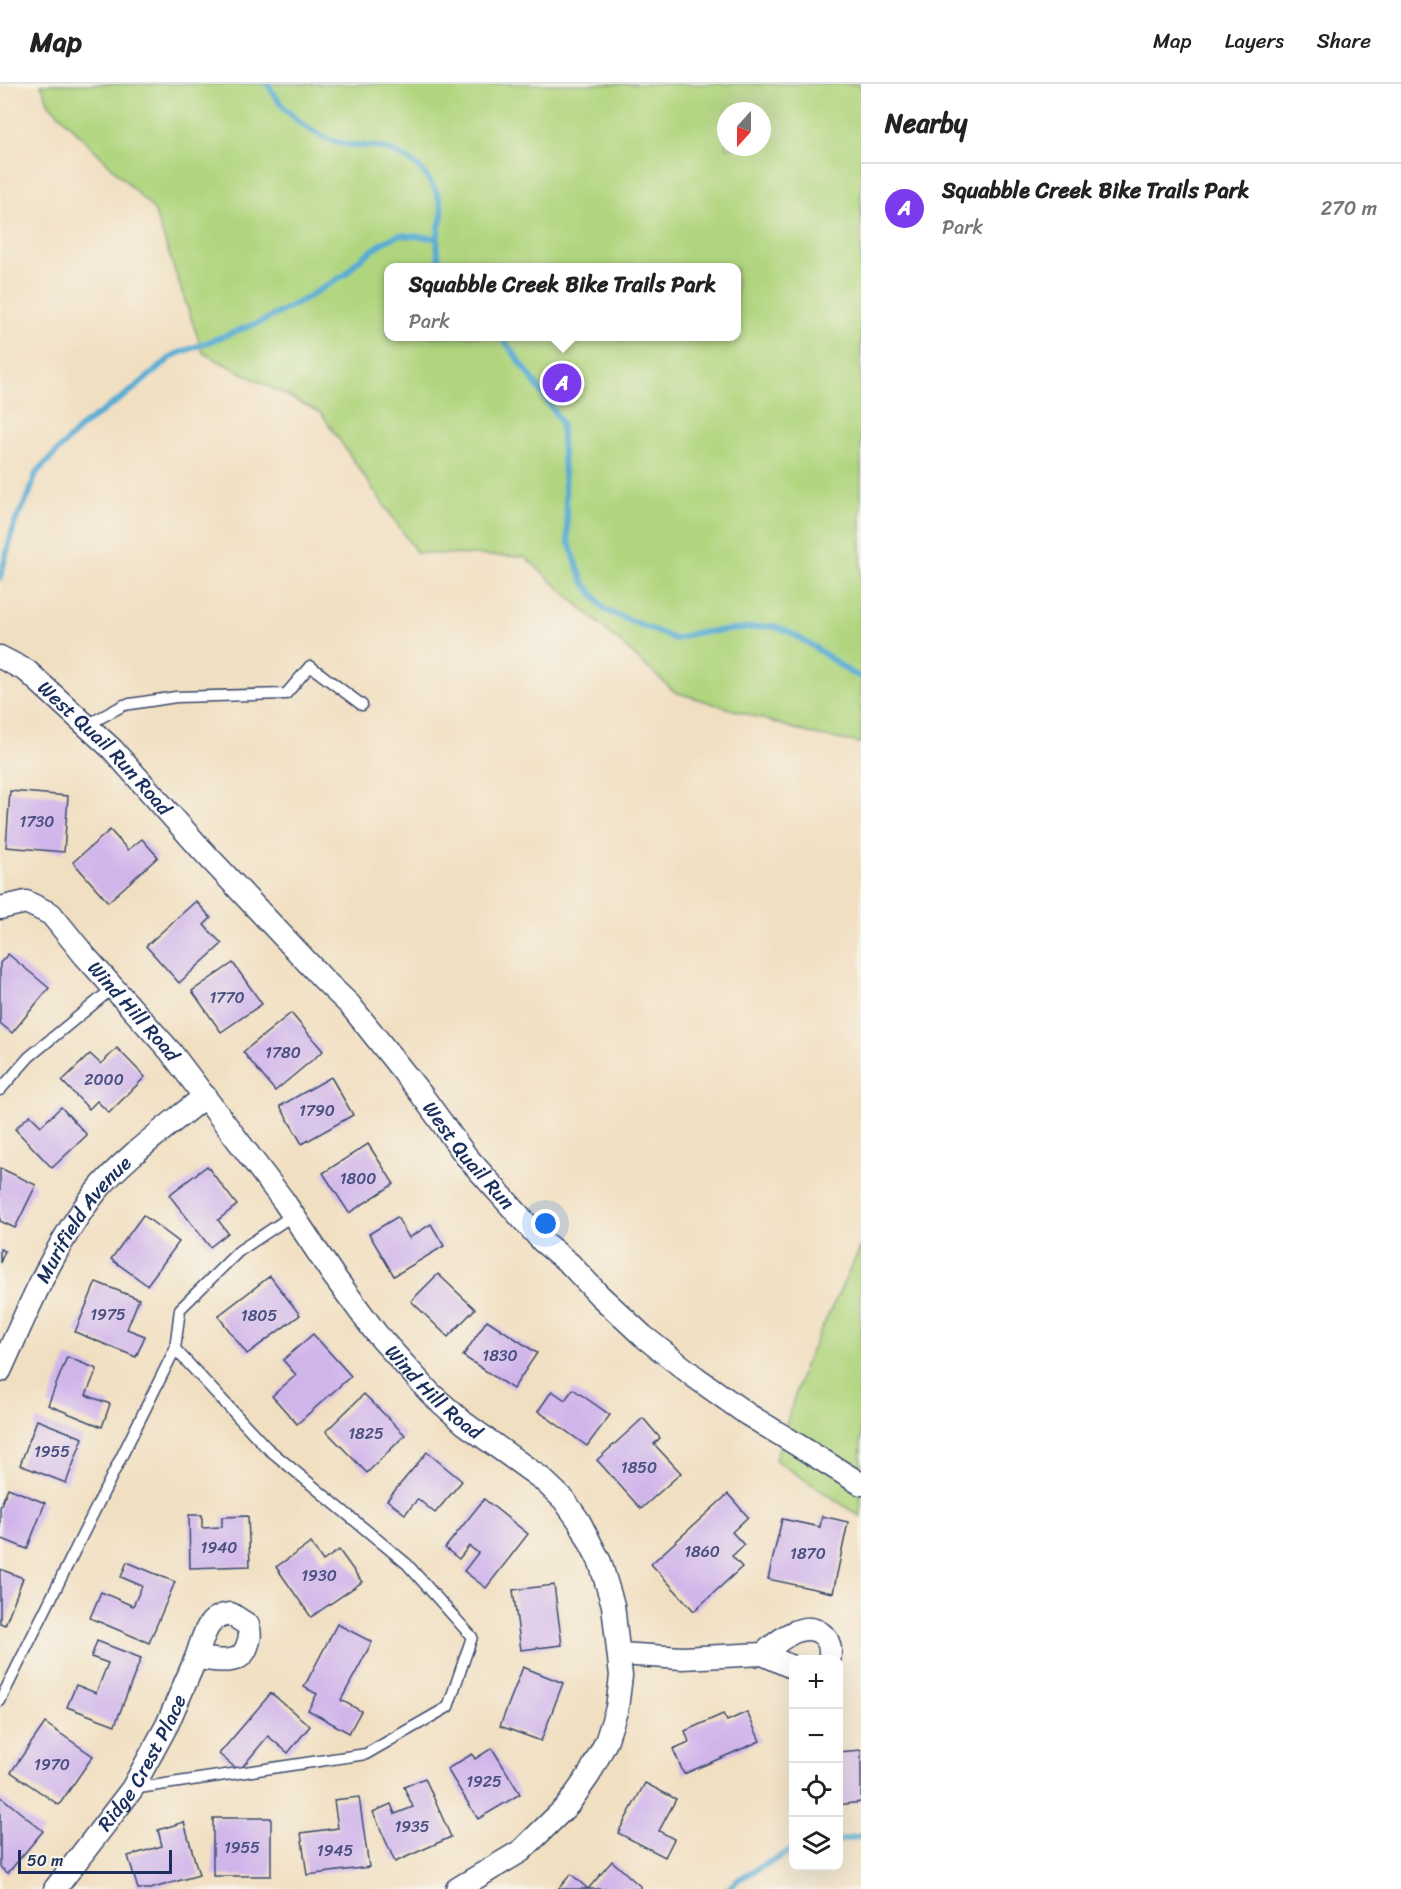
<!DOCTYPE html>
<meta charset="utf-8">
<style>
body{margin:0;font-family:Sriracha,sans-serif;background:#f2f2f2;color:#222}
.controls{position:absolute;right:18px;bottom:18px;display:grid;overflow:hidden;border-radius:12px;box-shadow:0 6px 24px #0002}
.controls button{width:54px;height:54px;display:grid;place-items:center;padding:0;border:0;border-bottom:2px solid #e0e0e0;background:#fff;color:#222;font:30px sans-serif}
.compass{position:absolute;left:717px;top:18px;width:54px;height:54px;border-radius:50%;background:#fff;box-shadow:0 6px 24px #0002;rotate:201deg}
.scale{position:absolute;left:18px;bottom:15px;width:154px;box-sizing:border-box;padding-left:6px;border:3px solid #1b2f5e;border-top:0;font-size:16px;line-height:21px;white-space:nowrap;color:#1b2f5e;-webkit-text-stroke:4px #f7f3e8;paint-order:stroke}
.you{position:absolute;left:546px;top:1140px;width:21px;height:21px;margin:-15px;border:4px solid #fff;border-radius:50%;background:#1a73e8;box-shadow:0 0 0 9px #1a73e833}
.badge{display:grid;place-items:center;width:39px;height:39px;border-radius:50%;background:#7c3aed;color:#fff;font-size:20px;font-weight:700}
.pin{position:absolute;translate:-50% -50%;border:3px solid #fff;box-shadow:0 2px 6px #0006}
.popup{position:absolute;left:384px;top:179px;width:357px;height:78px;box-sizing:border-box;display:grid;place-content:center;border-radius:12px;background:#fff;filter:drop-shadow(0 2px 4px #0005);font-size:20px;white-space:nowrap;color:#767676}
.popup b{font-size:22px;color:#222}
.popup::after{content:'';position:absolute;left:50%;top:100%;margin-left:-12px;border:12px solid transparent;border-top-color:#fff}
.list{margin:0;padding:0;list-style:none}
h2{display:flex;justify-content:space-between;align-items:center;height:78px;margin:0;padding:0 24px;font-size:26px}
h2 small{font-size:20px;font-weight:400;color:#767676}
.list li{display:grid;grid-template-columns:39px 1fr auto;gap:18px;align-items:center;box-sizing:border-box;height:90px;padding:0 24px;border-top:2px solid #e0e0e0}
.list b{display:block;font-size:22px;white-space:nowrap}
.list p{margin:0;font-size:20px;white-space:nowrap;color:#767676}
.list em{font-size:20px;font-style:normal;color:#767676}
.icon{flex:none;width:33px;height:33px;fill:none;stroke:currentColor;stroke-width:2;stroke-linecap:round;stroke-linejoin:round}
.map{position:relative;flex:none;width:861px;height:1805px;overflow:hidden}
header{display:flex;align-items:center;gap:36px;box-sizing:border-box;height:84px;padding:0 30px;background:#fff;border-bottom:2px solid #e0e0e0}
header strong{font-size:28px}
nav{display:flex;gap:33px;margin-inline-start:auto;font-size:21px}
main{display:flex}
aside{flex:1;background:#fff}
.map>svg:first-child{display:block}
.green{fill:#b0d57e;stroke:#66826e;stroke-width:1.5;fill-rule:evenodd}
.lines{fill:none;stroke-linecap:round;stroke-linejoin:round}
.stream{stroke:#56acd3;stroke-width:6}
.building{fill:#d0b5eb}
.lane-casing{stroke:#3b496d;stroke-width:13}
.street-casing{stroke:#3b496d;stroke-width:25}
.lane{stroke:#fff;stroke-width:10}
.street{stroke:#fff;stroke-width:22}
.labels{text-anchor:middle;stroke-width:4.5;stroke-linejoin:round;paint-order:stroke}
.number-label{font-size:16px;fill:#485081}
.street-label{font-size:20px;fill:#1b2f5e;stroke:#f7f3e8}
</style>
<header>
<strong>Map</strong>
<nav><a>Map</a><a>Layers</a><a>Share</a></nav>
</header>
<main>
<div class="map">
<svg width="861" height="1805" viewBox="0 0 861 1805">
<rect width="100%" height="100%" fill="#f7f3e8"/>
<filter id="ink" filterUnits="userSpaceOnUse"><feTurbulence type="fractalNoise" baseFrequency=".0167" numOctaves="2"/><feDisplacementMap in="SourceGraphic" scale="12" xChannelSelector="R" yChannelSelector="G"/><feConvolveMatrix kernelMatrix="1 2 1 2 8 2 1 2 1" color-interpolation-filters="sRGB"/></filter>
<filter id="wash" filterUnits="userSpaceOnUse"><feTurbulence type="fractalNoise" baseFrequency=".008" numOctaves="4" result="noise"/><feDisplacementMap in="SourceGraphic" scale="24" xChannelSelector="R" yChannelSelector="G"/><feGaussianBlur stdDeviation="1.35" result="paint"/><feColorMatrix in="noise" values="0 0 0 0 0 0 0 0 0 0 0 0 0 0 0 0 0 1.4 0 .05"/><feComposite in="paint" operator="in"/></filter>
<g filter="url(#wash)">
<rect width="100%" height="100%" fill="#f1dfc1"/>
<g class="green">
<path d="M 41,0 L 861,0 L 861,659 L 815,651 L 675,608 L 525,473 L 417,469 L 321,329 L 203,269 L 154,126 L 49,20 ZM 726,27 L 762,27 L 762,63 L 726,63 ZM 388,184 L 736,184 L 736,252 L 388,252 Z"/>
<polygon points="861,1162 861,1433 775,1376 804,1282"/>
</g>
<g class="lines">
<g class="stream">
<path d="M 268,0 C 282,28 313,54 345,60 C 355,62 366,61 377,63 C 393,66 413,76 424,89 C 432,99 440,113 442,126 C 443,131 440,138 439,143 C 437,156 436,172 442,184"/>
<polyline points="501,252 534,297 561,338 568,456 583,497 605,526 675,555 695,549 772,542 787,547 813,562 851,589 861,593"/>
<polyline points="0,494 15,438 29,411 36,389 82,342 131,307 174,271 263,237 303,216 346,190 356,178 384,158 399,151 437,154"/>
<polyline points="838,1757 861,1752"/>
<polyline points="728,1805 739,1795 794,1765"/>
</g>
</g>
<g id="blocks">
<g class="building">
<polygon points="10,707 68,712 64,768 6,763"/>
<polygon points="110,746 128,766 142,755 158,773 108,818 73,778"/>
<polygon points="196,817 211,834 204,841 222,860 179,899 146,862"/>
<polygon points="8,870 49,904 12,949 0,939 0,879"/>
<polygon points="233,879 262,920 221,948 192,907"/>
<polygon points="291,929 323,967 275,1007 243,968"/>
<polygon points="117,964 145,993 109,1029 97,1017 89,1025 62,997 90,970 101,980"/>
<polygon points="331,993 353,1031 302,1060 280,1022"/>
<polygon points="61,1023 87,1051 52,1084 15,1045 30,1031 41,1042"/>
<polygon points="368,1060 394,1100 349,1129 323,1089"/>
<polygon points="207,1082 237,1121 218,1136 228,1149 210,1163 169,1111"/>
<polygon points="0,1084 36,1101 15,1144 0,1137"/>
<polygon points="143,1131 179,1158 147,1201 111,1175"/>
<polygon points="397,1133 409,1154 431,1140 444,1162 394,1192 369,1150"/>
<polygon points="0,1165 5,1167 0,1179"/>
<polygon points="438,1190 475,1225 448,1253 411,1217"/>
<polygon points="270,1192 300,1231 247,1270 218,1232"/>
<polygon points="96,1198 139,1215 127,1245 145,1252 136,1273 75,1248"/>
<polygon points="487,1236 537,1269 513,1305 463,1272"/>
<polygon points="313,1250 351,1292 297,1340 272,1312 296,1291 283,1276"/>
<polygon points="67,1273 97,1285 86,1311 110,1320 102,1343 48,1321"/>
<polygon points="573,1305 610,1331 587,1362 538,1327 552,1307 565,1316"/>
<polygon points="364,1310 405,1351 367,1389 326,1347"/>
<polygon points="643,1334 660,1354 654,1360 681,1389 641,1425 597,1376"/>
<polygon points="37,1336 83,1354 66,1399 20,1381"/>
<polygon points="427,1368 462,1397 435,1429 418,1415 405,1430 387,1416"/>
<polygon points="8,1404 45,1419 27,1465 0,1454 0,1423"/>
<polygon points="728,1410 748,1433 732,1448 744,1461 732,1472 742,1483 694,1527 651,1480"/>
<polygon points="484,1415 528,1450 486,1504 464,1487 478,1469 469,1462 459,1475 445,1464"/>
<polygon points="189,1431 202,1431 202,1444 222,1443 222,1433 248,1432 250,1482 190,1484"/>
<polygon points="822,1432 848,1438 833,1509 768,1495 782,1435 820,1443"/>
<polygon points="311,1459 323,1477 339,1466 362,1498 311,1533 276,1483"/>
<polygon points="127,1478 175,1498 149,1559 90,1534 101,1508 133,1522 142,1502 121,1493"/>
<polygon points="0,1485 23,1494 5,1541 0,1539"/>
<polygon points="554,1501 562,1561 521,1566 513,1506"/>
<polygon points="337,1540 372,1558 341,1616 361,1627 349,1649 308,1626 317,1610 304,1603"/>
<polygon points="97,1557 141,1574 115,1641 67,1623 76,1601 96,1609 108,1579 91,1573"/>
<polygon points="523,1583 563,1599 541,1657 500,1642"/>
<polygon points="271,1609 310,1642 288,1669 268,1652 239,1687 219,1670"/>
<polygon points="747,1628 760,1657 684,1690 673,1665 689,1658 685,1647 723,1630 727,1637"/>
<polygon points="45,1639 93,1672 59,1721 11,1688"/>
<polygon points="492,1664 520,1710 478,1735 447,1685 472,1670 475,1675"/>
<polygon points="861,1666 861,1718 838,1721 838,1668"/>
<polygon points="425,1694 451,1753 395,1778 373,1728 391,1720 395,1730 413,1723 404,1703"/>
<polygon points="645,1699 676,1715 659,1747 674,1755 665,1773 618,1749"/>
<polygon points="0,1712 43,1747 8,1789 0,1783"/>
<polygon points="359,1713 369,1783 307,1791 301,1749 338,1744 334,1716"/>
<rect x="213" y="1734" width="58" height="58"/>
<polygon points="184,1738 199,1791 150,1805 138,1805 128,1772 162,1762 158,1746"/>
<polygon points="612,1777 641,1803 639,1805 558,1805 571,1790 588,1805"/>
</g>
</g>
</g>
<g filter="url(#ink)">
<use href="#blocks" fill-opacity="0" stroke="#3b496d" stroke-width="1.5"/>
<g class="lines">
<g class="lane-casing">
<g id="lane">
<polyline points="87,641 124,621 176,613 286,610 310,582 362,621"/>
<polyline points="0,1006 29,973 113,904"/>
<polyline points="0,1617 175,1265"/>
<polyline points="132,1705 366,1670 448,1623 472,1553 407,1480 266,1363 175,1265 180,1225 239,1167 293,1131"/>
</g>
</g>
<g class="street-casing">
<g id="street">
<path id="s1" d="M 0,573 L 27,587 L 112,665 L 201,765 L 325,897 L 350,921 L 421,1010 L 466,1072 L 542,1157 L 570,1180 L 599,1211 L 643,1252 L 695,1293 L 747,1330 L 861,1400"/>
<path id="s2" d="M 0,824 L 26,818 L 51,830 L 85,872 L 170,967 L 283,1116 L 333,1191 L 376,1249 L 430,1309 L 464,1339 L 542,1395 L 564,1416 L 579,1437 L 600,1478 L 613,1521 L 621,1592 L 617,1624 L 606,1658 L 589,1691 L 568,1721 L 521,1767 L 457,1805"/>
<path id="s3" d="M 0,1287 C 28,1226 53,1162 95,1109 C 122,1075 171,1040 205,1012"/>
<path d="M 231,1530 L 248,1541 C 251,1551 250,1555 246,1565 C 238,1583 212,1575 196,1574 C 204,1553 205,1532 231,1530 Z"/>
<polyline points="620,1570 682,1574 763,1570"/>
<path d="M 794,1584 L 763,1570 C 778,1557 806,1532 825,1553 C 830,1559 831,1568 829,1576"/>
<path id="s4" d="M 55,1805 L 132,1705 L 167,1641 L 196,1574"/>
</g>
</g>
<use href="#lane" class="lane"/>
<use href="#street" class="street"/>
</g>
</g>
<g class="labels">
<g class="number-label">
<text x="37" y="743">1730</text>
<text x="227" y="919">1770</text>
<text x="283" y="974">1780</text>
<text x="104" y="1001">2000</text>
<text x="317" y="1032">1790</text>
<text x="358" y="1100">1800</text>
<text x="108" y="1236">1975</text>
<text x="259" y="1237">1805</text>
<text x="500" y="1277">1830</text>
<text x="366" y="1355">1825</text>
<text x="52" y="1373">1955</text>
<text x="639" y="1389">1850</text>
<text x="219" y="1469">1940</text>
<text x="702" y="1473">1860</text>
<text x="808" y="1475">1870</text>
<text x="319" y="1497">1930</text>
<text x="52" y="1686">1970</text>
<text x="484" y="1703">1925</text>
<text x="412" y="1748">1935</text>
<text x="242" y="1769">1955</text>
<text x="335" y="1772">1945</text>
</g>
<g class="street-label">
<text dy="7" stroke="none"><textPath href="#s1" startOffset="140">West Quail Run Road</textPath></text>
<text dy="7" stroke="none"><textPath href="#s2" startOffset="182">Wind Hill Road</textPath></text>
<text dy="7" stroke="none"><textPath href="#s1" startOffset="687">West Quail Run</textPath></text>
<text dy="7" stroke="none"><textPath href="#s3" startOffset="174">Murifield Avenue</textPath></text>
<text dy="7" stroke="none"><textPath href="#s2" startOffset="668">Wind Hill Road</textPath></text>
<text dy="7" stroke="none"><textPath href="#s4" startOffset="154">Ridge Crest Place</textPath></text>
</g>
</g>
</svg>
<div class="controls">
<button>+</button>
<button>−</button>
<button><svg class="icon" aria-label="locate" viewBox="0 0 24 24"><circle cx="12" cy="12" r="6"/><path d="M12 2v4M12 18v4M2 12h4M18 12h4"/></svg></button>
<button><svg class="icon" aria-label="layers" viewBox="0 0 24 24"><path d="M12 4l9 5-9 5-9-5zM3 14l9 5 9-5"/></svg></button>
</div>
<svg class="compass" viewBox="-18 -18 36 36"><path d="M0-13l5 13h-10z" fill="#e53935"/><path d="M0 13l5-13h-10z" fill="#767676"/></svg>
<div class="scale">50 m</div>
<div class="you"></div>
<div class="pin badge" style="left:562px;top:299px">A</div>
<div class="popup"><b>Squabble Creek Bike Trails Park</b>Park</div>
</div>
<aside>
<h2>Nearby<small></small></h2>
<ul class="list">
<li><span class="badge">A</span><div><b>Squabble Creek Bike Trails Park</b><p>Park</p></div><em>270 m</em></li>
</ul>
</aside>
</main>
